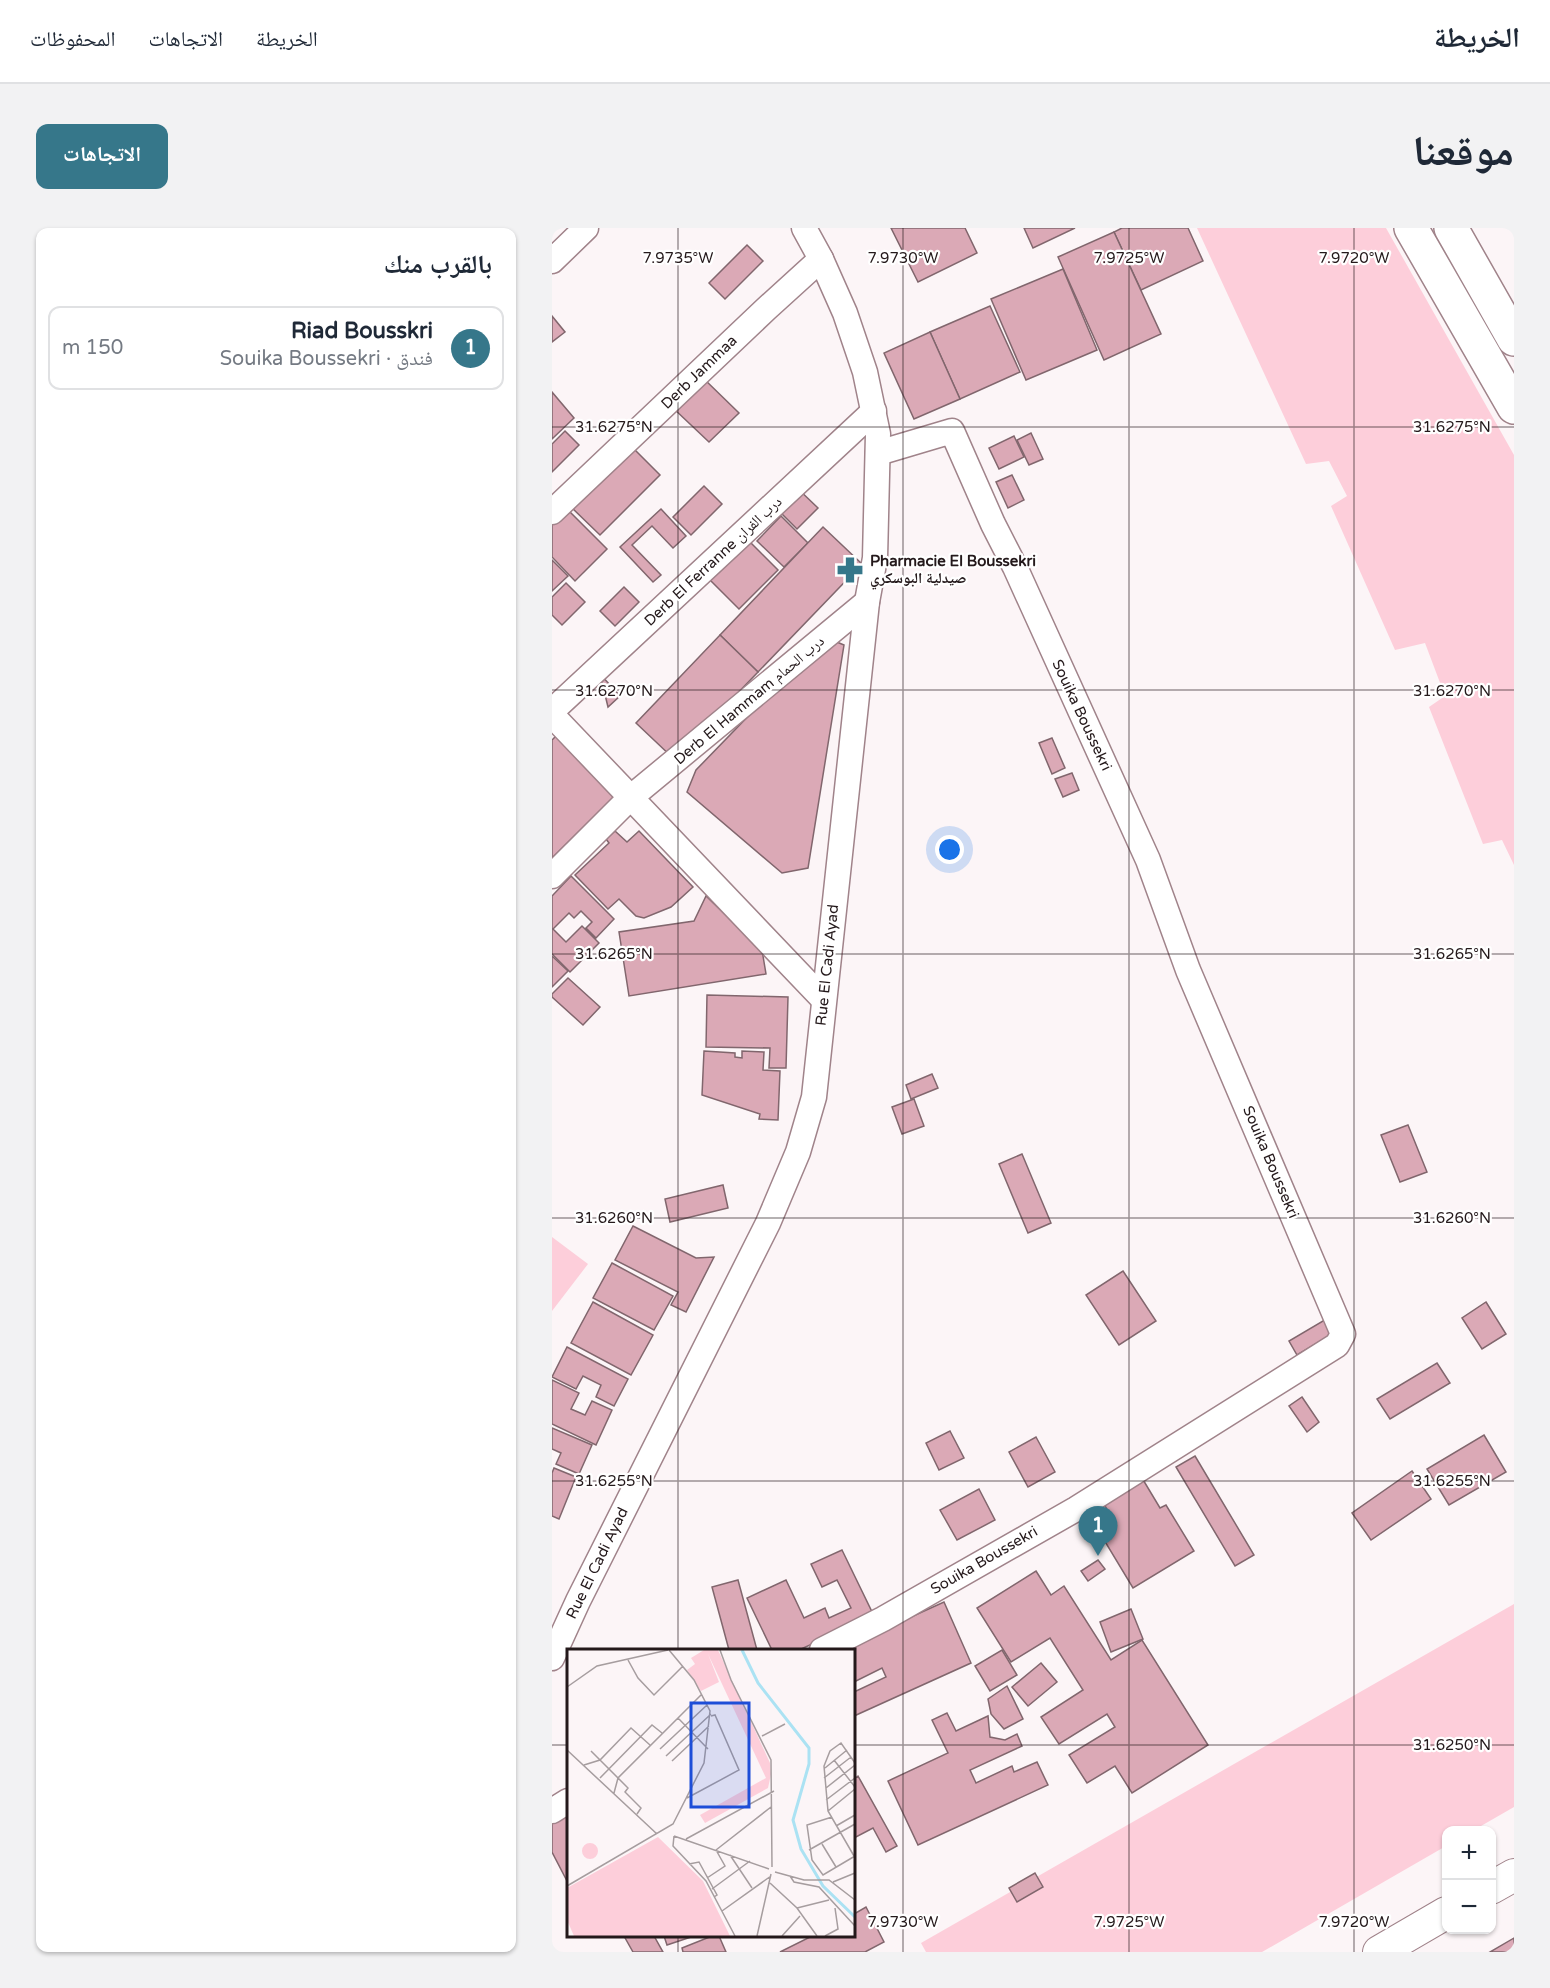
<!DOCTYPE html>
<html lang="ar">
<meta charset="utf-8">
<style>
body{margin:0;font-family:"Varela Round","Noto Naskh Arabic",sans-serif;background:#f2f2f3;color:#1f2937;direction:rtl}
.controls{position:absolute;right:18px;bottom:18px;display:grid;overflow:hidden;border-radius:12px;box-shadow:0 2px 4px #0004}
.controls button{width:54px;height:54px;display:grid;place-items:center;padding:0;border:0;border-bottom:2px solid #e0e1e3;background:#fff;color:#1f2937;font:30px sans-serif}
.you{position:absolute;left:398px;top:622px;width:21px;height:21px;margin:-15px;border:4px solid #fff;border-radius:50%;background:#1a73e8;box-shadow:0 0 0 9px #1a73e833}
.badge{display:grid;place-items:center;width:39px;height:39px;border-radius:50%;background:#36778a;color:#fff;font-size:20px;font-weight:700}
.pin{position:absolute;translate:-50% -50px;filter:drop-shadow(0 2px 3px #0008)}
.pin::after{content:'';position:absolute;top:32px;width:21px;height:18px;background:inherit;clip-path:polygon(0 0,100% 0,50% 100%)}
.list{margin:0;padding:0;list-style:none}
h2{display:flex;justify-content:space-between;align-items:center;height:78px;margin:0;padding:0 24px;font-size:26px}
h2 small{font-size:20px;font-weight:400;color:#747a83}
.list li{display:grid;grid-template-columns:39px 1fr auto;gap:18px;align-items:center;box-sizing:border-box;height:84px;margin:0 12px 12px;padding:0 12px;border:2px solid #e0e1e3;border-radius:12px}
.list b{display:block;font-size:22px;white-space:nowrap}
.list p{margin:0;font-size:20px;white-space:nowrap;color:#747a83}
.list em{font-size:20px;font-style:normal;color:#747a83}
.map{position:relative;flex:none;width:962px;height:1724px;overflow:hidden;direction:ltr;border-radius:12px}
header{display:flex;align-items:center;gap:36px;box-sizing:border-box;height:84px;padding:0 30px;background:#fff;border-bottom:2px solid #e0e1e3}
header strong{font-size:28px}
nav{display:flex;gap:33px;margin-inline-start:auto;font-size:21px}
.intro{display:flex;align-items:center;justify-content:space-between;box-sizing:border-box;height:144px;padding:0 36px}
h1{margin:0;font-size:42px}
.button{padding:15px 27px;border-radius:12px;background:#36778a;color:#fff;font-size:21px;font-weight:700}
main{display:flex;gap:36px;padding:0 36px}
aside{flex:1;background:#fff;border-radius:12px;box-shadow:0 2px 4px #0004}
.map>svg:first-child{display:block}
.green{fill:#fdceda}
.building{fill:#dba9b6;stroke:#81666d;stroke-width:1.5}
.lines{fill:none;stroke-linecap:round;stroke-linejoin:round}
.minor-casing{stroke:#a0838a;stroke-width:27}
.tertiary-casing{stroke:#a0838a;stroke-width:34}
.secondary-casing{stroke:#a0838a;stroke-width:36}
.minor{stroke:#fff;stroke-width:24}
.tertiary{stroke:#fff;stroke-width:32}
.secondary{stroke:#fff;stroke-width:33}
.ticks{fill:none;stroke:#24191b;stroke-width:1.5;stroke-opacity:0.45}
.labels{text-anchor:middle;stroke-width:4.5;stroke-linejoin:round;paint-order:stroke}
.street-label{font-size:15px;fill:#24191b;stroke:#fff}
.poi-label{font-size:15px;font-weight:bold;fill:#24191b;stroke:#fff;text-anchor:start}
.inset-river{fill:none;stroke:#abe2f3;stroke-width:3}
.inset-road{fill:none;stroke:#a69d9f;stroke-width:1.5}
.view{fill:#1d4ed8;fill-opacity:0.15;stroke:#1d4ed8;stroke-width:3}
.inset-edge{fill:none;stroke:#24191b;stroke-width:3}
.ticks-label{font-size:15px;text-anchor:middle;fill:#24191b;stroke:#fff;stroke-width:4.5;stroke-linejoin:round;paint-order:stroke}
</style>
<header>
<strong>الخريطة</strong>
<nav><a>الخريطة</a><a>الاتجاهات</a><a>المحفوظات</a></nav>
</header>
<div class="intro"><h1>موقعنا</h1><a class="button">الاتجاهات</a></div>
<main>
<div class="map">
<svg width="962" height="1724" viewBox="0 0 962 1724">
<rect width="100%" height="100%" fill="#fcf5f7"/>
<g class="green">
<polygon points="645,0 834,0 962,227 962,637 950,612 931,616 877,479 893,468 873,415 843,422 779,278 795,268 777,233 754,236"/>
<polygon points="0,1009 36,1036 0,1083"/>
<polygon points="962,1376 962,1579 922,1602 894,1602 894,1618 710,1724 374,1724 369,1715"/>
</g>
<g class="building">
<polygon points="339,0 413,0 425,25 366,54"/>
<polygon points="472,0 523,0 481,20"/>
<polygon points="570,0 636,0 651,33 589,62 562,4"/>
<polygon points="562,4 609,106 552,132 506,29"/>
<polygon points="195,17 211,33 173,71 157,55"/>
<polygon points="511,41 545,122 474,152 439,71"/>
<polygon points="438,78 468,144 408,171 378,104"/>
<polygon points="0,88 13,104 0,114"/>
<polygon points="378,104 408,171 362,191 332,125"/>
<polygon points="150,149 187,185 157,214 120,179"/>
<polygon points="0,164 22,190 0,211"/>
<polygon points="13,203 27,217 0,244 0,216"/>
<polygon points="479,205 491,231 477,237 465,212"/>
<polygon points="462,208 472,229 447,241 437,220"/>
<polygon points="80,219 108,247 48,307 19,279"/>
<polygon points="460,247 472,272 456,280 444,254"/>
<polygon points="152,258 170,276 139,307 121,289"/>
<polygon points="243,258 266,280 245,301 223,279"/>
<polygon points="15,281 55,321 23,353 0,329 0,296"/>
<polygon points="109,281 134,308 121,320 100,298 80,317 109,347 101,354 68,319"/>
<polygon points="229,288 256,315 232,339 205,313"/>
<polygon points="271,299 310,336 206,444 168,407"/>
<polygon points="193,309 226,342 187,381 154,348"/>
<polygon points="0,332 16,348 0,363"/>
<polygon points="14,355 33,374 10,397 0,387 0,369"/>
<polygon points="72,359 87,374 63,398 48,383"/>
<polygon points="168,407 206,444 122,531 84,495"/>
<polygon points="273,409 292,417 256,640 230,645 135,564 144,542"/>
<polygon points="48,446 68,468 56,479"/>
<polygon points="8,504 67,564 0,630 0,512"/>
<polygon points="500,510 513,540 500,546 487,515"/>
<polygon points="520,545 527,562 511,569 503,551"/>
<polygon points="63,603 75,614 87,603 141,659 119,679 92,690 84,688 67,671 56,681 23,647 57,615 54,611"/>
<polygon points="19,648 62,691 44,710 34,700 40,694 29,683 22,690 17,685 1,701 14,714 30,698 47,715 18,744 0,726 0,668"/>
<polygon points="154,668 210,722 214,746 77,768 67,704 142,693"/>
<polygon points="0,728 16,743 0,759"/>
<polygon points="16,750 48,779 31,797 0,769 0,766"/>
<polygon points="155,767 236,769 234,840 217,840 218,820 154,819"/>
<polygon points="152,823 183,825 183,829 190,830 190,823 212,824 211,842 228,843 226,892 207,891 208,886 150,867"/>
<polygon points="380,846 386,860 359,871 354,857"/>
<polygon points="362,871 372,898 350,906 340,879"/>
<polygon points="856,897 875,944 848,954 829,907"/>
<polygon points="470,926 499,995 476,1005 447,936"/>
<polygon points="171,957 176,980 118,994 113,971"/>
<polygon points="81,998 144,1030 162,1029 134,1084 119,1077 126,1064 63,1032"/>
<polygon points="60,1035 121,1068 102,1102 41,1070"/>
<polygon points="571,1043 604,1093 567,1117 534,1067"/>
<polygon points="41,1074 101,1107 79,1147 19,1115"/>
<polygon points="934,1074 954,1106 930,1121 910,1090"/>
<polygon points="776,1090 784,1104 745,1127 737,1113"/>
<polygon points="15,1119 76,1151 62,1178 44,1169 49,1157 31,1148 24,1161 0,1149"/>
<polygon points="885,1135 898,1155 838,1191 825,1171"/>
<polygon points="0,1152 27,1165 19,1181 33,1187 40,1173 60,1182 44,1217 0,1196"/>
<polygon points="750,1169 767,1194 755,1204 737,1178"/>
<polygon points="0,1200 40,1217 27,1246 4,1236 9,1225 0,1221"/>
<polygon points="398,1203 412,1230 387,1242 374,1215"/>
<polygon points="932,1207 954,1244 897,1277 875,1241"/>
<polygon points="484,1209 503,1244 476,1259 457,1224"/>
<polygon points="643,1228 702,1327 683,1338 624,1239"/>
<polygon points="2,1240 24,1249 7,1291 0,1288 0,1245"/>
<polygon points="860,1243 879,1271 819,1312 800,1285"/>
<polygon points="590,1250 608,1280 614,1277 642,1323 581,1360 543,1297 558,1287 551,1274"/>
<polygon points="427,1261 443,1292 405,1312 388,1282"/>
<polygon points="290,1322 322,1388 247,1422 220,1422 195,1370 234,1352 252,1390 273,1380 277,1390 299,1380 285,1352 270,1359 259,1336"/>
<polygon points="546,1332 553,1341 536,1353 529,1343"/>
<polygon points="484,1343 499,1367 512,1358 559,1432 590,1412 656,1517 580,1565 563,1538 535,1555 517,1527 563,1499 555,1486 507,1516 489,1489 531,1462 498,1410 459,1434 425,1380"/>
<polygon points="186,1352 205,1422 177,1422 160,1359"/>
<polygon points="392,1374 419,1435 302,1488 302,1464 334,1449 330,1440 302,1454 302,1422 286,1422"/>
<polygon points="579,1381 591,1411 559,1424 548,1394"/>
<polygon points="450,1422 465,1447 438,1463 423,1438"/>
<polygon points="489,1435 505,1454 476,1478 460,1459"/>
<polygon points="455,1458 471,1491 452,1501 439,1486 436,1471"/>
<polygon points="395,1485 404,1503 436,1488 438,1509 453,1512 465,1506 470,1518 418,1542 424,1555 460,1538 462,1544 485,1534 496,1557 366,1617 336,1553 396,1525 380,1492"/>
<polygon points="306,1548 345,1618 334,1624 321,1600 302,1610 302,1551"/>
<polygon points="16,1580 16,1655 0,1624 0,1588"/>
<polygon points="483,1645 491,1659 465,1674 457,1660"/>
<polygon points="314,1679 332,1714 313,1724 228,1724 260,1708 302,1708 302,1686"/>
<polygon points="72,1708 102,1708 111,1724 81,1724"/>
<polygon points="112,1708 142,1708 115,1717"/>
<polygon points="160,1708 167,1708 174,1724 131,1724 130,1720"/>
<polygon points="962,1710 962,1724 938,1724"/>
</g>
<g class="lines">
<g class="minor-casing">
<g id="minor">
<polyline points="0,33 34,0"/>
<polyline points="0,284 214,81 269,31"/>
<polyline points="0,483 322,183"/>
<polyline points="0,487 271,771"/>
<polyline points="0,648 78,570 315,374"/>
<polyline points="270,1422 331,1391 524,1281 785,1117 791,1106 636,742 596,632 463,339 441,296 400,203 326,225"/>
<polyline points="0,1430 26,1373 216,995 246,924 262,869 315,374 323,330 326,206 313,144 293,85 269,31 252,0"/>
<polyline points="0,1583 16,1573"/>
</g>
</g>
<g class="tertiary-casing">
<g id="tertiary">
<polyline points="939,1660 962,1647"/>
<polyline points="827,1724 894,1685"/>
</g>
</g>
<g class="secondary-casing">
<g id="secondary">
<polyline points="859,0 962,179"/>
<polyline points="899,0 962,111"/>
</g>
</g>
<use href="#minor" class="minor"/>
<use href="#tertiary" class="tertiary"/>
<use href="#secondary" class="secondary"/>
</g>
<path class="ticks" d="M 126,0 L 126,1422M 351,0 L 351,1724M 577,0 L 577,1724M 802,0 L 802,1724M 0,199 L 962,199M 0,462 L 962,462M 0,726 L 962,726M 0,990 L 962,990M 0,1253 L 962,1253M 0,1517 L 16,1517M 302,1517 L 962,1517M 126,1708 L 126,1724"/>
<defs>
<g id="pharmacy-bare" transform="scale(2.07)"><path d="M-2-6h4v4h4v4h-4v4h-4v-4h-4v-4h4Z" fill="#36778a" stroke="#fff" stroke-width="2.5" paint-order="stroke"/></g>
</defs>
<g fill-rule="evenodd">
<use href="#pharmacy-bare" x="298" y="342"/>
</g>
<g class="labels">
<g class="street-label">
<text transform="translate(147 144) rotate(-44)" y="5">Derb Jammaa</text>
<text transform="translate(161 333) rotate(-43)" y="5">Derb El Ferranne درب الفران</text>
<text transform="translate(197 472) rotate(-40)" y="5">Derb El Hammam درب الحمام</text>
<text transform="translate(530 487) rotate(65)" y="5">Souika Boussekri</text>
<text transform="translate(275 737) rotate(-84)" y="5">Rue El Cadi Ayad</text>
<text transform="translate(719 934) rotate(67)" y="5">Souika Boussekri</text>
<text transform="translate(432 1332) rotate(-30)" y="5">Souika Boussekri</text>
<text transform="translate(45 1335) rotate(-64)" y="5">Rue El Cadi Ayad</text>
</g>
<g class="poi-label">
<text x="318" y="338">Pharmacie El Boussekri<tspan x="318" dy="17">صيدلية البوسكري</tspan></text>
</g>
</g>
<g transform="translate(15 1421)">
<rect width="288" height="288" fill="#fcf5f7"/>
<path d="M 137,1 L 151,1 L 203,114 L 204,125 L 201,139 L 138,174 L 133,166 L 199,129 L 141,5 L 152,33 L 134,42 L 120,21 L 128,15 L 124,9 ZM 91,188 L 136,232 L 163,287 L 7,287 L 0,271 L 0,239 ZM15 202a8 8 0 1 1 16 0a8 8 0 1 1-16 0Z" fill="#fdceda"/>
<path class="inset-river" d="M 175,1 L 191,34 L 242,99 L 242,115 L 226,171 L 234,200 L 256,237 L 288,268"/>
<path class="inset-road" d="M 153,1 L 164,31 L 204,111 L 205,218M 61,11 L 71,29 L 87,46 L 116,17M 0,38 L 30,17 L 101,1M 111,69 L 141,100M 195,87 L 218,75M 93,100 L 140,56M 0,101 L 90,185M 24,102 L 61,139 L 58,143 L 74,159 L 70,165M 99,107 L 144,65M 267,111 L 288,138M 105,112 L 142,77M 17,116 L 33,111 L 64,79 L 83,96M 258,119 L 280,101M 33,129 L 85,76 L 95,84M 257,129 L 284,108M 259,139 L 288,116M 47,144 L 51,129 L 135,45M 120,149 L 172,121 L 148,66 L 144,67M 259,151 L 288,129M 261,162 L 288,140M 265,168 L 240,176 L 245,211 L 256,226 L 288,207M 269,177 L 288,166M 107,187 L 106,197 L 139,232 L 168,287M 107,187 L 202,220M 119,190 L 207,142M 255,195 L 269,218M 149,201 L 204,158M 242,201 L 288,175M 163,206 L 185,239M 287,207 L 261,162 L 257,117 L 263,102 L 274,94 L 288,114M 122,215 L 132,213 L 150,246 L 147,248M 208,223 L 237,231 L 262,231 L 288,251M 223,227 L 227,233 L 252,238 L 288,277M 140,229 L 158,217 L 149,201M 266,233 L 288,224M 203,234 L 230,259 L 250,287M 0,237 L 106,175 L 137,114 L 143,62 L 127,31 L 102,1M 145,240 L 183,212M 230,259 L 262,251M 155,262 L 204,227M 190,287 L 204,225M 215,287 L 233,267M 258,287 L 271,280 L 268,259"/>
<path class="view" d="M 124,54 L 182,54 L 182,158 L 124,158 Z"/>
<rect width="288" height="288" class="inset-edge"/>
</g>
<g class="ticks-label">
<text x="126" y="35">7.9735°W</text>
<text x="351" y="35">7.9730°W</text>
<text x="577" y="35">7.9725°W</text>
<text x="802" y="35">7.9720°W</text>
<text x="62" y="204">31.6275°N</text>
<text x="900" y="204">31.6275°N</text>
<text x="62" y="468">31.6270°N</text>
<text x="900" y="468">31.6270°N</text>
<text x="62" y="731">31.6265°N</text>
<text x="900" y="731">31.6265°N</text>
<text x="62" y="995">31.6260°N</text>
<text x="900" y="995">31.6260°N</text>
<text x="62" y="1258">31.6255°N</text>
<text x="900" y="1258">31.6255°N</text>
<text x="900" y="1522">31.6250°N</text>
<text x="351" y="1699">7.9730°W</text>
<text x="577" y="1699">7.9725°W</text>
<text x="802" y="1699">7.9720°W</text>
</g>
</svg>
<div class="controls">
<button>+</button>
<button>−</button>
</div>
<div class="you"></div>
<div class="pin badge" style="left:546px;top:1328px">1</div>
</div>
<aside>
<h2>بالقرب منك<small></small></h2>
<ul class="list">
<li><span class="badge">1</span><div><b>Riad Bousskri</b><p>فندق · Souika Boussekri</p></div><em>150 m</em></li>
</ul>
</aside>
</main>
